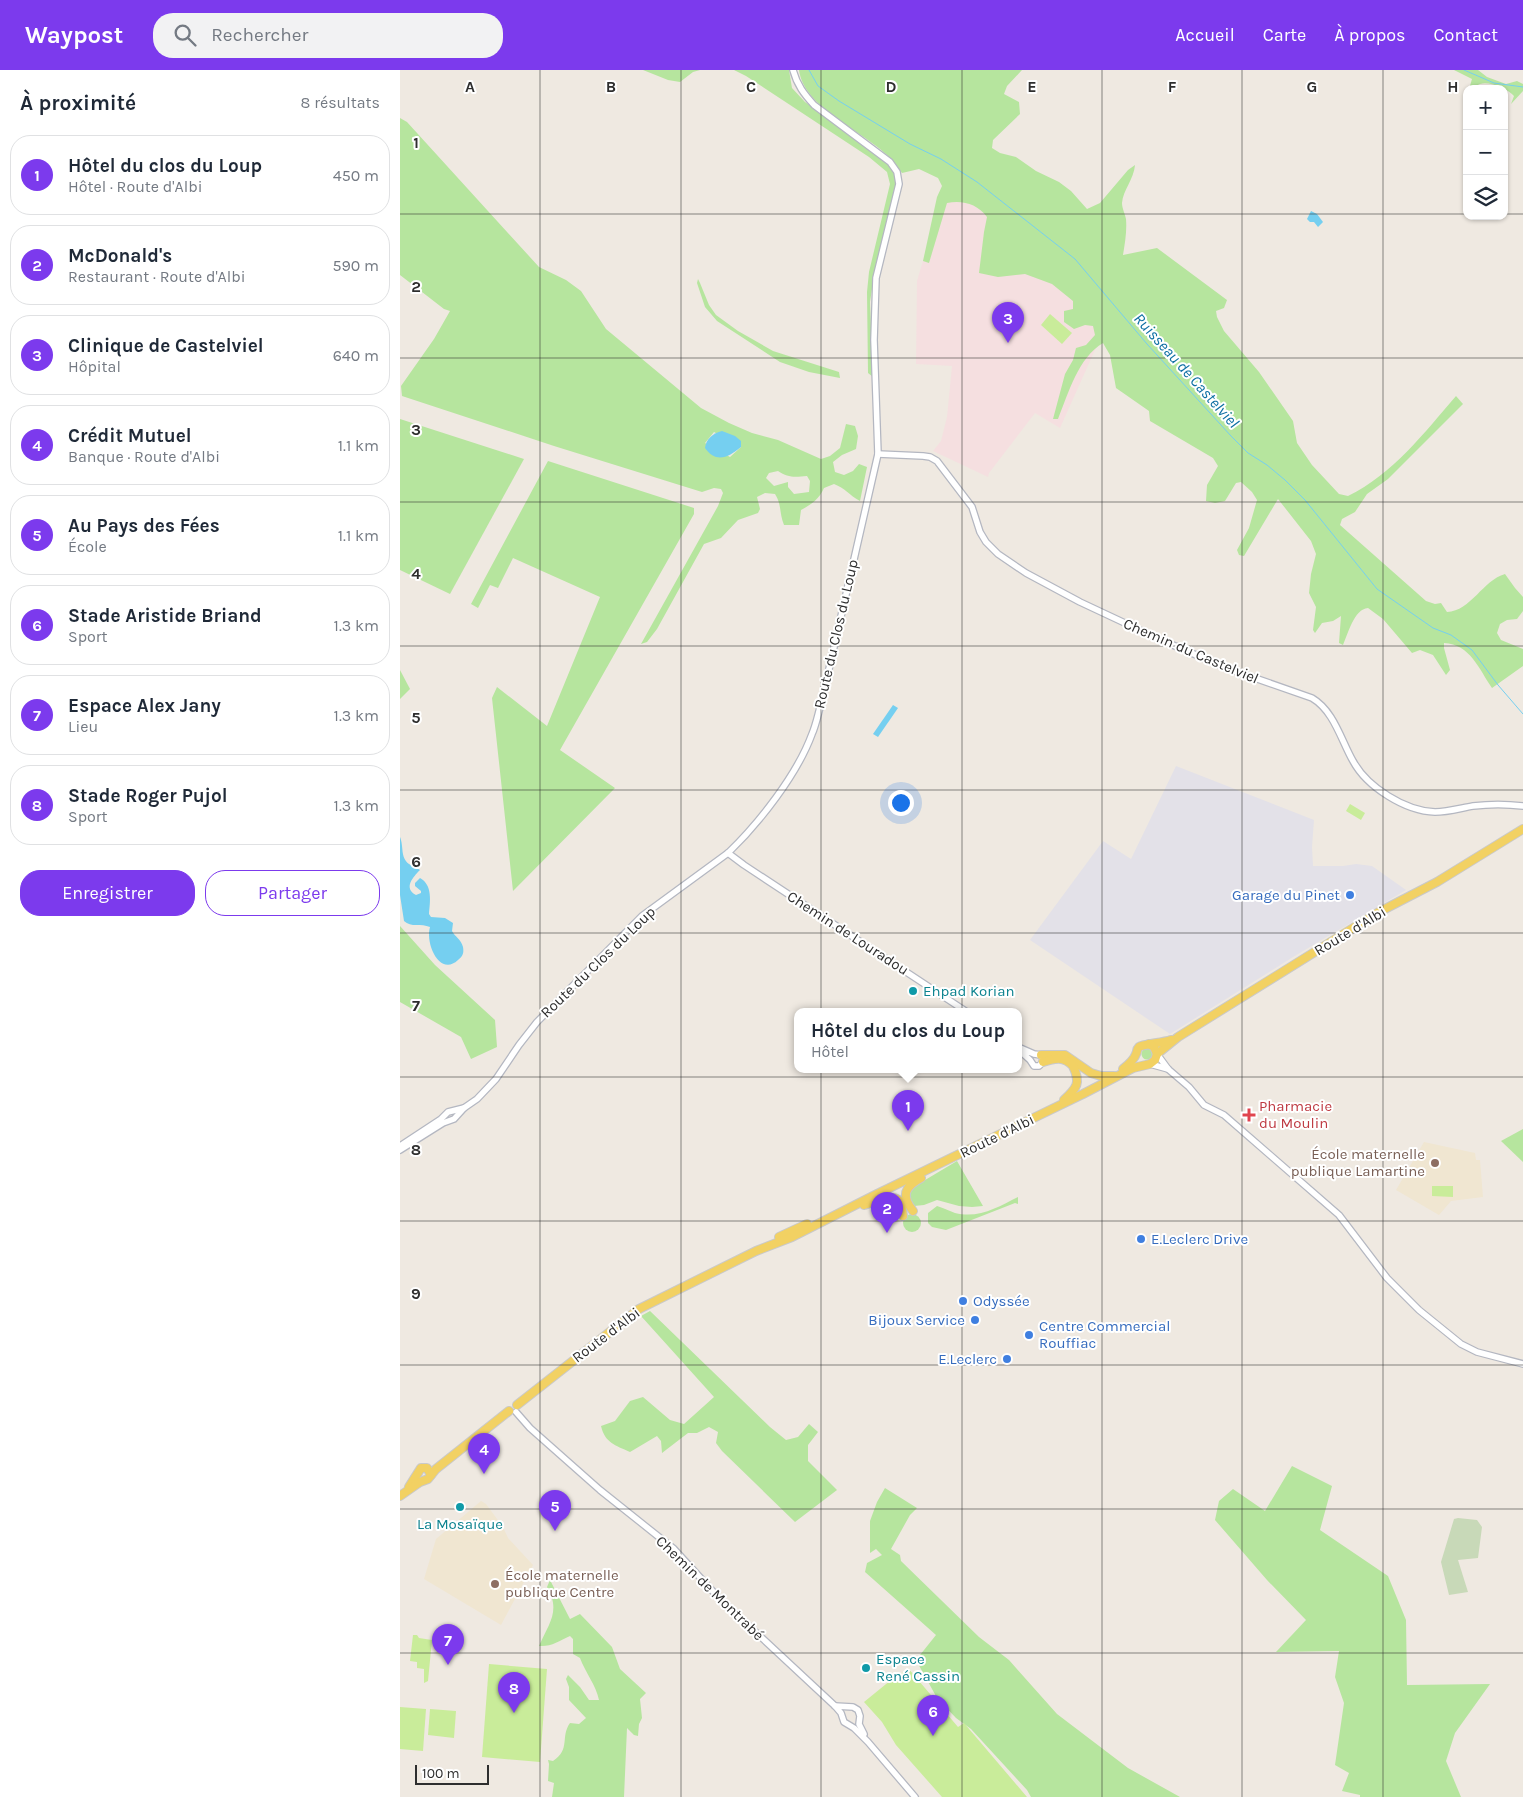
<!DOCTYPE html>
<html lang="fr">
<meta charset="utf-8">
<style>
body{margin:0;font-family:Karla,sans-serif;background:#f2f2f3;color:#1f2937}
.controls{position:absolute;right:15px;top:15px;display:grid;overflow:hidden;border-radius:10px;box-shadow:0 1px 4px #0004}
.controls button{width:45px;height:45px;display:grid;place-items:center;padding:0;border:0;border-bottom:1px solid #e0e1e3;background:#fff;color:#1f2937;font:25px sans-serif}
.scale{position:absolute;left:15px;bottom:12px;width:74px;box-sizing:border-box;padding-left:5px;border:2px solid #2e2e2e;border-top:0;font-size:14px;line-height:18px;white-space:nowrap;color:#2e2e2e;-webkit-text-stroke:4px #fff;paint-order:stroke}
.you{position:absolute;left:500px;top:732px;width:18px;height:18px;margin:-12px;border:4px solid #fff;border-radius:50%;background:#1a73e8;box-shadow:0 0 0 8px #1a73e833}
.badge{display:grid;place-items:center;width:32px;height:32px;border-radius:50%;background:#7c3aed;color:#fff;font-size:16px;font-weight:700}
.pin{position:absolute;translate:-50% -41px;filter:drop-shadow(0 1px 2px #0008)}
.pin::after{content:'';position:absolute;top:26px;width:18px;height:15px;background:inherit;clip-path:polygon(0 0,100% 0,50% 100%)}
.popup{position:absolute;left:394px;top:938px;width:228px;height:65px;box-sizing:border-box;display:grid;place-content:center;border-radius:10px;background:#fff;filter:drop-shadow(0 1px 4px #0005);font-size:16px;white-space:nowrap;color:#747a83}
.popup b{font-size:19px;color:#1f2937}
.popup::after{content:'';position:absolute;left:50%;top:100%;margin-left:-10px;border:10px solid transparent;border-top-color:#fff}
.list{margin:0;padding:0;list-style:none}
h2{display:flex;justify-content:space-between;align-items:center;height:65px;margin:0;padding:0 20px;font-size:21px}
h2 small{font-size:16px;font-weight:400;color:#747a83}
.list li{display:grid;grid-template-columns:32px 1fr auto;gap:15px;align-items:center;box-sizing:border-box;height:80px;margin:0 10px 10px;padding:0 10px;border:1px solid #e0e1e3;border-radius:20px}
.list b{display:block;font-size:19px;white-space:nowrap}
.list p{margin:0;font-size:16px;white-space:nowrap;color:#747a83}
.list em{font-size:16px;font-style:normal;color:#747a83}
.actions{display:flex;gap:10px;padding:15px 20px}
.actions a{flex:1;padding:11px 0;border:1px solid #7c3aed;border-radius:20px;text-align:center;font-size:18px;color:#7c3aed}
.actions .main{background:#7c3aed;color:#fff}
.icon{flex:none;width:28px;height:28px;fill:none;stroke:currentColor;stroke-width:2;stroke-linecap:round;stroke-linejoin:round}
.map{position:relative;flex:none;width:1123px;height:1727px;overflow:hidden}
header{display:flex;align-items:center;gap:30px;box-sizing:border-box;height:70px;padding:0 25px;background:#7c3aed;color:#fff}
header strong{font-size:24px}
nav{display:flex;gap:28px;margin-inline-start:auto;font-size:18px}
.search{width:350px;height:45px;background:#f2f2f3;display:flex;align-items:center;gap:12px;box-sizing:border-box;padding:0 18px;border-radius:20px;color:#747a83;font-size:19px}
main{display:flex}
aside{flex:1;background:#fff}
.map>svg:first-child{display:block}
.industrial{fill:#e3e1e8}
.education{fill:#f0e6d1}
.medical{fill:#f5dfe0}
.green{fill:#b6e59e;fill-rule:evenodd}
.cemetery{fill:#c8d9b8}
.pitch{fill:#c9ec9a}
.water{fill:#75cff0}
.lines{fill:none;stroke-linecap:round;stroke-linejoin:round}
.stream{stroke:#75cff0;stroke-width:1}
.tertiary-casing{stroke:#b4b7c1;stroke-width:8}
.primary-casing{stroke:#c9c9c9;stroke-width:10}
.tertiary{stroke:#fff;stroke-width:5.5}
.primary{stroke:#f2d163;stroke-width:8}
.grid{fill:none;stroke:#2e2e2e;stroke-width:1;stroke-opacity:0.55}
.shop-dot{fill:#3f7fe0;stroke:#fff;stroke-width:2}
.culture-dot{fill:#0f9aa8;stroke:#fff;stroke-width:2}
.health-dot{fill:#e0444e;stroke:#fff;stroke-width:2}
.education-dot{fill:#8d6e63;stroke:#fff;stroke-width:2}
.labels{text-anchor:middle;stroke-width:4;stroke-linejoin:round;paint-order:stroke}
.street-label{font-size:15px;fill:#2e2e2e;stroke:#fff}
.shop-label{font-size:15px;fill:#366cbe;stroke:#fff;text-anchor:end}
.culture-label{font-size:15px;fill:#0d838f;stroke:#fff;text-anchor:start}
.health-label{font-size:15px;fill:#be3a42;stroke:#fff;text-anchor:start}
.education-label{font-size:15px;fill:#785e54;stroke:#fff;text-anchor:end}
.water-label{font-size:16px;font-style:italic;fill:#0d6fa3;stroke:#fff}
.grid-label{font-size:16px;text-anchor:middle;font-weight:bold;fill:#2e2e2e;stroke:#fff;stroke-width:4;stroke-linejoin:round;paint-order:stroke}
</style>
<header>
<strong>Waypost</strong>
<div class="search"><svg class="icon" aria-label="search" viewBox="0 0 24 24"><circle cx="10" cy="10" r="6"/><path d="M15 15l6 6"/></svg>Rechercher</div>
<nav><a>Accueil</a><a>Carte</a><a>À propos</a><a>Contact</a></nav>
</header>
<main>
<aside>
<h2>À proximité<small>8 résultats</small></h2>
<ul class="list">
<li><span class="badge">1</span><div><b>Hôtel du clos du Loup</b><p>Hôtel · Route d'Albi</p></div><em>450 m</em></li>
<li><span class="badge">2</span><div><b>McDonald's</b><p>Restaurant · Route d'Albi</p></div><em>590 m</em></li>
<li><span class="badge">3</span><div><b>Clinique de Castelviel</b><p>Hôpital</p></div><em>640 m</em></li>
<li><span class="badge">4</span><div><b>Crédit Mutuel</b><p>Banque · Route d'Albi</p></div><em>1.1 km</em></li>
<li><span class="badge">5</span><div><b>Au Pays des Fées</b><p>École</p></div><em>1.1 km</em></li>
<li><span class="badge">6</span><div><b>Stade Aristide Briand</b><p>Sport</p></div><em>1.3 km</em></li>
<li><span class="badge">7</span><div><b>Espace Alex Jany</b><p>Lieu</p></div><em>1.3 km</em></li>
<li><span class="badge">8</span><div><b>Stade Roger Pujol</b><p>Sport</p></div><em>1.3 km</em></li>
</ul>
<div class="actions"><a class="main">Enregistrer</a><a>Partager</a></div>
</aside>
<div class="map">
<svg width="1123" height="1727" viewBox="0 0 1123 1727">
<rect width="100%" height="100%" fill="#efe9e1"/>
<polygon class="industrial" points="776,696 914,750 912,777 913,796 943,796 956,794 972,796 1006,820 893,887 770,964 630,870 703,771 731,789"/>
<g class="education">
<polygon points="1024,1072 1075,1083 1076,1090 1080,1090 1083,1127 1051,1131 1039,1145 996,1120"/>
<polygon points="81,1431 86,1434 103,1457 108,1468 133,1495 101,1555 24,1509 36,1469"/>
</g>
<polygon class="medical" points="543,123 594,141 708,251 660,358 635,343 589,403 588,407 533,381 541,371 547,347 552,296 516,294 517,211"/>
<g class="green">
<polygon points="243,0 300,0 293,2 280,12 268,10"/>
<polygon points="334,0 389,0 392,18 405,32 462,70 490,95 496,108 495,122 474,206 470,232 473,307 468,303 467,222 469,202 490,114 487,102 469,87 346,6"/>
<path d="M 399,0 L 622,0 L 607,16 L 604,24 L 619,32 L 620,44 L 593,70 L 592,78 L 600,83 L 616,87 L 636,101 L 659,112 L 671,121 L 687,139 L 700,133 L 728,100 L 735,95 C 734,109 723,120 722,133 C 722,138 725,144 726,149 C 727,161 725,173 723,185 L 757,178 L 827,230 L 824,238 L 816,241 L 817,247 L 824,261 L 859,302 L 893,351 L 897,373 L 912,395 L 939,424 L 948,426 C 993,404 1024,363 1056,326 L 1063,334 L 988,409 L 967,424 L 955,442 L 942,449 L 940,455 L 1026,531 L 1035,534 L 1041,533 L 1047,542 C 1071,541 1083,510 1105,504 L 1115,518 L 1123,527 L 1123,541 L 1117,549 L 1107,550 L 1100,554 L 1097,563 L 1101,570 L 1123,579 L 1123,596 L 1092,618 C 1079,599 1070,574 1044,573 L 1044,578 L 1050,600 L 1046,605 L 1033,585 L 1020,580 L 1012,583 L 983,549 L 968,538 C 954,539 948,564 943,575 L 939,573 L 941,546 L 933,551 L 922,553 L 915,563 L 913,560 L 916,537 L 909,523 L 911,504 L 916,484 L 911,471 L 878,429 L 844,486 L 839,485 L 837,480 L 849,458 L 857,430 L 852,422 L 841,412 L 836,413 L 825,431 L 815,433 L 806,431 L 807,415 L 818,396 L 813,388 L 750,351 L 749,341 L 716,318 L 710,285 L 703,273 C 678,288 669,322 658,349 L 653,349 L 665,304 L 673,290 L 676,278 L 686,275 L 695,265 L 693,256 L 685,255 L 674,259 L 664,252 L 664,241 L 673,239 L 673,231 L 652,214 L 625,204 L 598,207 L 579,203 L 584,162 L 587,147 C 577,134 563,130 547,133 L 529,193 L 523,191 L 537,127 L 542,116 L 538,108 L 519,99 L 502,103 C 497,97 493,90 487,85 C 461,60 404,38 399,0 Z"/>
<path d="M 1054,0 L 1078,0 L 1087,7 L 1106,14 L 1117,11 L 1123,14 L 1123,21 L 1111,34 L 1114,26 C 1108,19 1090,11 1080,14 C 1075,16 1074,18 1069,19 L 1072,9 Z"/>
<path d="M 0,48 L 7,52 L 139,197 L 166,210 L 181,221 L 206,259 L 301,338 L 329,353 L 352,363 L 378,370 L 421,389 L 430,386 L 440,378 L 446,354 L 455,356 L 458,366 L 456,379 L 442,385 L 433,392 L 435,402 L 444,405 L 453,401 L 459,394 L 467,397 L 460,431 C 449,425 445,418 434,414 L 424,418 C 420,428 411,435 401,440 L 399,455 L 384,455 C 379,443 382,435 375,424 L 365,423 L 357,427 L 360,439 L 358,443 L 338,450 L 321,468 L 304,474 L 257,559 L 247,572 L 241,574 L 318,436 L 323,423 L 321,419 L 314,418 L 302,422 L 154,376 L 2,326 L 1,316 L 34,269 L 50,241 L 44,239 L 0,205 ZM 314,362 L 341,377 L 330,387 L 305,373 ZM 378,401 C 388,408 395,407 407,406 L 410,411 L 409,422 L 394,424 L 388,417 L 388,412 L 374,416 L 366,408 L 369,403 Z"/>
<polygon points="298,209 300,213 309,235 316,245 338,261 373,281 439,302 440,308 409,302 380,292 317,251 305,237 297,213"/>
<polygon points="0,349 124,389 50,524 0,500"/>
<polygon points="148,391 294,438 294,444 160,680 215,718 113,821 92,628 97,617 147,656 200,527 113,488 98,518 90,515 78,538 71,534"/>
<polygon points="0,600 10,619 0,629"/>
<polygon points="0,856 35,895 95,950 97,977 71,989 61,967 0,932"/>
<circle cx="747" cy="984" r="5.5"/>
<polygon points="1123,1059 1123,1092 1101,1071"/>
<polygon points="557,1091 583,1136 572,1137 559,1136 537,1130 524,1135 514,1136 509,1129 510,1119"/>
<path d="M 618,1127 L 618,1134 L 615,1133 L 546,1160 L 532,1157 L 528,1153 L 528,1143 L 537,1136 C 544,1138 549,1141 555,1143 C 579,1149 598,1137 618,1127 Z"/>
<circle cx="512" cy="1153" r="9"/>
<path d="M 250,1241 L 370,1357 L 386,1370 L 398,1367 L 409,1354 L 418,1362 L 408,1375 L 408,1391 L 437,1420 L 395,1452 L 322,1381 L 316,1373 L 318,1362 L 309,1357 L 297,1363 L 288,1363 L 262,1383 L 261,1371 L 257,1366 L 230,1382 C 215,1375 205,1373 201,1356 L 215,1351 L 230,1331 L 243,1327 L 270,1350 L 284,1354 L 314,1327 L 241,1246 Z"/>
<polygon points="892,1396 932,1416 920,1460 988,1506 1006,1550 1007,1615 1090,1614 1055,1663 1046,1691 1061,1727 960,1727 960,1725 942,1721 949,1703 935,1695 944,1633 935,1607 939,1581 876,1582 906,1550 867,1510 815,1450 819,1431 833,1419 865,1441"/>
<polygon points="485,1418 517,1438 510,1445 491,1479 500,1485 501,1491 579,1567 609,1590 657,1644 728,1698 780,1727 631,1727 627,1720 571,1659 556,1648 537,1628 516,1590 536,1565 465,1502 467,1493 482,1485 476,1479 470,1483 470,1451 477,1432"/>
<path d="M 150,1510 L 170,1549 L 180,1544 L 212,1577 L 220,1599 L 246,1623 L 240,1629 L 242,1648 L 239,1654 L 238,1666 L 234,1665 L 227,1658 L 224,1727 L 152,1727 L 154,1713 L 148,1711 L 149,1694 L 148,1690 L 153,1691 C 171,1679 160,1667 170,1653 L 179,1654 L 186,1648 L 169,1630 L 169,1617 L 166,1609 L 168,1605 L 180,1617 L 189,1630 L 199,1630 C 196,1615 185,1602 180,1588 L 173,1584 L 173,1569 L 170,1566 C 159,1571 151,1577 139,1576 C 149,1553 161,1541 147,1517 Z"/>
</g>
<polygon class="cemetery" points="1058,1448 1077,1450 1082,1457 1078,1488 1058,1490 1068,1522 1049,1525 1041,1492 1054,1449"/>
<g class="pitch">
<polygon points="650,244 672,263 662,274 641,255"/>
<polygon points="950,734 965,743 961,750 946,741"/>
<polygon points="1032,1116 1053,1116 1053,1127 1032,1126"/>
<polygon points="13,1565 17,1565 19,1568 32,1570 28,1611 24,1613 24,1599 17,1598 17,1592 10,1591"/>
<polygon points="89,1594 147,1599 140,1692 82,1687"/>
<polygon points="508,1598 558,1657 564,1653 627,1727 542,1727 496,1675 482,1652 464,1632 491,1610 494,1610"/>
<polygon points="0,1637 26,1639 23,1681 0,1679"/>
<polygon points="30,1639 56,1641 54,1668 28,1665"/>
</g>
<g class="water">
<polygon points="911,141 917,144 923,152 918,157 914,152 910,152 907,149"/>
<path d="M 322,361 L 335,366 L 341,371 L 341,377 C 329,387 316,394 305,378 C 306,369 313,363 322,361 Z"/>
<polygon points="493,635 498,638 478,667 473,664"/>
<path d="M 0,767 C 4,777 0,787 9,794 C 13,797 16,797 20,800 C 13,807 3,818 16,825 L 21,823 L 21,821 L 15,816 L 15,813 L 20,808 C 33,815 30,832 29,844 L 31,847 L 45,848 L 53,853 L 52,861 C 55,867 61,869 63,877 C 64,883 63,886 58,890 C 40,907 25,874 30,857 C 21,853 11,858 4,851 L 0,825 Z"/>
</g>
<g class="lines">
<g class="stream">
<polyline points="409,0 418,16 439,31 510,74 541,89 577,112 675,189 747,274 831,366 848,383 867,395 885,410 905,430 977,519 1033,558 1051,565 1072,580 1098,615 1123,644"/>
<polyline points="1064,0 1094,13 1123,17"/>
</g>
<g class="tertiary-casing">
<g id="tertiary">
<path d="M 478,384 L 523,386 L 530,387 L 537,391 L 572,437 L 580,462 L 586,472 L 598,484 L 626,503 L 680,532 L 761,570 L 829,599 L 912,628 C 934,641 941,670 953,691 C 967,717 1005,741 1035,742 C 1048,742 1061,738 1073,736 C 1089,734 1107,734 1123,736"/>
<polyline points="328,783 344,795 567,942"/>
<polyline points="618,977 634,984 641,985 643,989 642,993 639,996 634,996 630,990 618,979"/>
<polyline points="757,984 768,999 789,1017 804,1035 824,1045 939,1145 987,1208 1019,1240 1061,1274 1077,1282 1123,1294"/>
<polyline points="750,994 768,999"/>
<path d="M 0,1076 L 41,1049 L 48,1042 L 64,1038 L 77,1029 L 96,1009 L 119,975 L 137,952 L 242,846 L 328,783 C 359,753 397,705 412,664 C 416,655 418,644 421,634 L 478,384 L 474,270 L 476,208 L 499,114 L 497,102 L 490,92 L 414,35 C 404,24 397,15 393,0"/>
<polyline points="0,1080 43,1053 54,1049 64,1038"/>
<polyline points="116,1342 130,1358 200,1420 274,1479 318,1527 435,1636 441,1643 444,1652 454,1658 468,1672 515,1727"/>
<polyline points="435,1636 453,1637 458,1640 460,1646 459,1654 464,1664"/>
</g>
</g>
<g class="primary-casing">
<g id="primary">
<polyline points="757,984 778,967 979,842 1037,812 1123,759"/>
<polyline points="641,985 665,985 691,1003 701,1006 714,1006"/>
<path d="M 643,992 C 655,988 664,986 673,996 C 681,1013 677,1018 664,1030"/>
<path d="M 723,999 C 728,995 734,990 736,984 C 738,980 736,980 739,977 C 743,974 763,973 771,970"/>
<path d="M 464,1135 C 475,1132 492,1122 501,1132 L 503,1146"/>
<path d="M 513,1141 C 501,1126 504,1117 521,1108"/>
<polyline points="379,1167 407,1154"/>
<polyline points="117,1335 239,1239 356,1181 392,1167 477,1124 683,1024 733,998 750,994 755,990 757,984 754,977 749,974"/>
<polyline points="9,1417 21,1398 27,1398 31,1405"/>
<polyline points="0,1426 20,1412 28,1409 36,1399 109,1341"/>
</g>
</g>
<use href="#tertiary" class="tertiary"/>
<use href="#primary" class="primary"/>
</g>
<path class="grid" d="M 140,0 L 140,1727M 281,0 L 281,1727M 421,0 L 421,1727M 562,0 L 562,1727M 702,0 L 702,1727M 842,0 L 842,1727M 983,0 L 983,1727M 0,144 L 1067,144M 1104,144 L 1123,144M 0,288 L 1123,288M 0,432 L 1123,432M 0,576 L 1123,576M 0,720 L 1123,720M 0,863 L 1123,863M 0,1007 L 1123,1007M 0,1151 L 1123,1151M 0,1295 L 1123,1295M 0,1439 L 1123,1439M 0,1583 L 1123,1583"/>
<g class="shop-dot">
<circle cx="950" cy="825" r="5"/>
<circle cx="741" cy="1169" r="5"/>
<circle cx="563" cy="1231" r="5"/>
<circle cx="575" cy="1250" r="5"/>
<circle cx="629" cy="1265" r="5"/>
<circle cx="607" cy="1289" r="5"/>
</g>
<g class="culture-dot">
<circle cx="513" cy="921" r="5"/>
<circle cx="60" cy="1437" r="5"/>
<circle cx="466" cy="1598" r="5"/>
</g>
<path class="health-dot" d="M846.5 1037.5h5v5h5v5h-5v5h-5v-5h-5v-5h5z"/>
<g class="education-dot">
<circle cx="1035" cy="1093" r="5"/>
<circle cx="95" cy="1514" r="5"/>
</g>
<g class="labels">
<g class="street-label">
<text transform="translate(436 564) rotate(-77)" y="5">Route du Clos du Loup</text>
<text transform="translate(791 581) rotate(23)" y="5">Chemin du Castelviel</text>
<text transform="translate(950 861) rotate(-31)" y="5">Route d'Albi</text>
<text transform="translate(448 863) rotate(33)" y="5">Chemin de Louradou</text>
<text transform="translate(198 892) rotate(-44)" y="5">Route du Clos du Loup</text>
<text transform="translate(597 1066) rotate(-26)" y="5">Route d'Albi</text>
<text transform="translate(206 1265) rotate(-37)" y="5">Route d'Albi</text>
<text transform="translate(310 1518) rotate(44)" y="5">Chemin de Montrabé</text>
</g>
<g class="shop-label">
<text x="940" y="830">Garage du Pinet</text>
<text x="751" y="1174" text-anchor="start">E.Leclerc Drive</text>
<text x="573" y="1236" text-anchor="start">Odyssée</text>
<text x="565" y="1255">Bijoux Service</text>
<text x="639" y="1261" text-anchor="start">Centre Commercial<tspan x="639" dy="17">Rouffiac</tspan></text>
<text x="597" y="1294">E.Leclerc</text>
</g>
<g class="culture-label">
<text x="523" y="926">Ehpad Korian</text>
<text x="60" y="1459" text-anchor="middle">La Mosaïque</text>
<text x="476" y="1594">Espace<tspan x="476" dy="17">René Cassin</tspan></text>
</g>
<g class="health-label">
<text x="859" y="1041">Pharmacie<tspan x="859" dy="17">du Moulin</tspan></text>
</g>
<g class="education-label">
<text x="1025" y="1089">École maternelle<tspan x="1025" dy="17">publique Lamartine</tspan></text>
<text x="105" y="1510" text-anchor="start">École maternelle<tspan x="105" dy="17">publique Centre</tspan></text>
</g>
<g class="water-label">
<text transform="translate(787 300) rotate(48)" y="6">Ruisseau de Castelviel</text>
</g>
</g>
<g class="grid-label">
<text x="70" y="22">A</text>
<text x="211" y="22">B</text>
<text x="351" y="22">C</text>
<text x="491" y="22">D</text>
<text x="632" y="22">E</text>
<text x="772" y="22">F</text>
<text x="912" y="22">G</text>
<text x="1053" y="22">H</text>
<text x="16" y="78">1</text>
<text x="16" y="222">2</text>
<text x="16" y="365">3</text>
<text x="16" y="509">4</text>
<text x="16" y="653">5</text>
<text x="16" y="797">6</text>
<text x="16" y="941">7</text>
<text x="16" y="1085">8</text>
<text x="16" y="1229">9</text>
</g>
</svg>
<div class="controls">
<button>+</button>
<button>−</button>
<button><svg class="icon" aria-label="layers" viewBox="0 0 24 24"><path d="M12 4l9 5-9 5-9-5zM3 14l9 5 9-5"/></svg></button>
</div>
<div class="scale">100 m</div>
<div class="you"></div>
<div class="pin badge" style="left:508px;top:1061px">1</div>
<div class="popup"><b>Hôtel du clos du Loup</b>Hôtel</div>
<div class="pin badge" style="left:487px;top:1163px">2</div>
<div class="pin badge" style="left:608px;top:273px">3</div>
<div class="pin badge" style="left:84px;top:1404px">4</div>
<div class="pin badge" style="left:155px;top:1461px">5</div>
<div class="pin badge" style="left:533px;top:1666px">6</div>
<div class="pin badge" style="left:48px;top:1595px">7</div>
<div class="pin badge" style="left:114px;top:1643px">8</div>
</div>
</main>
